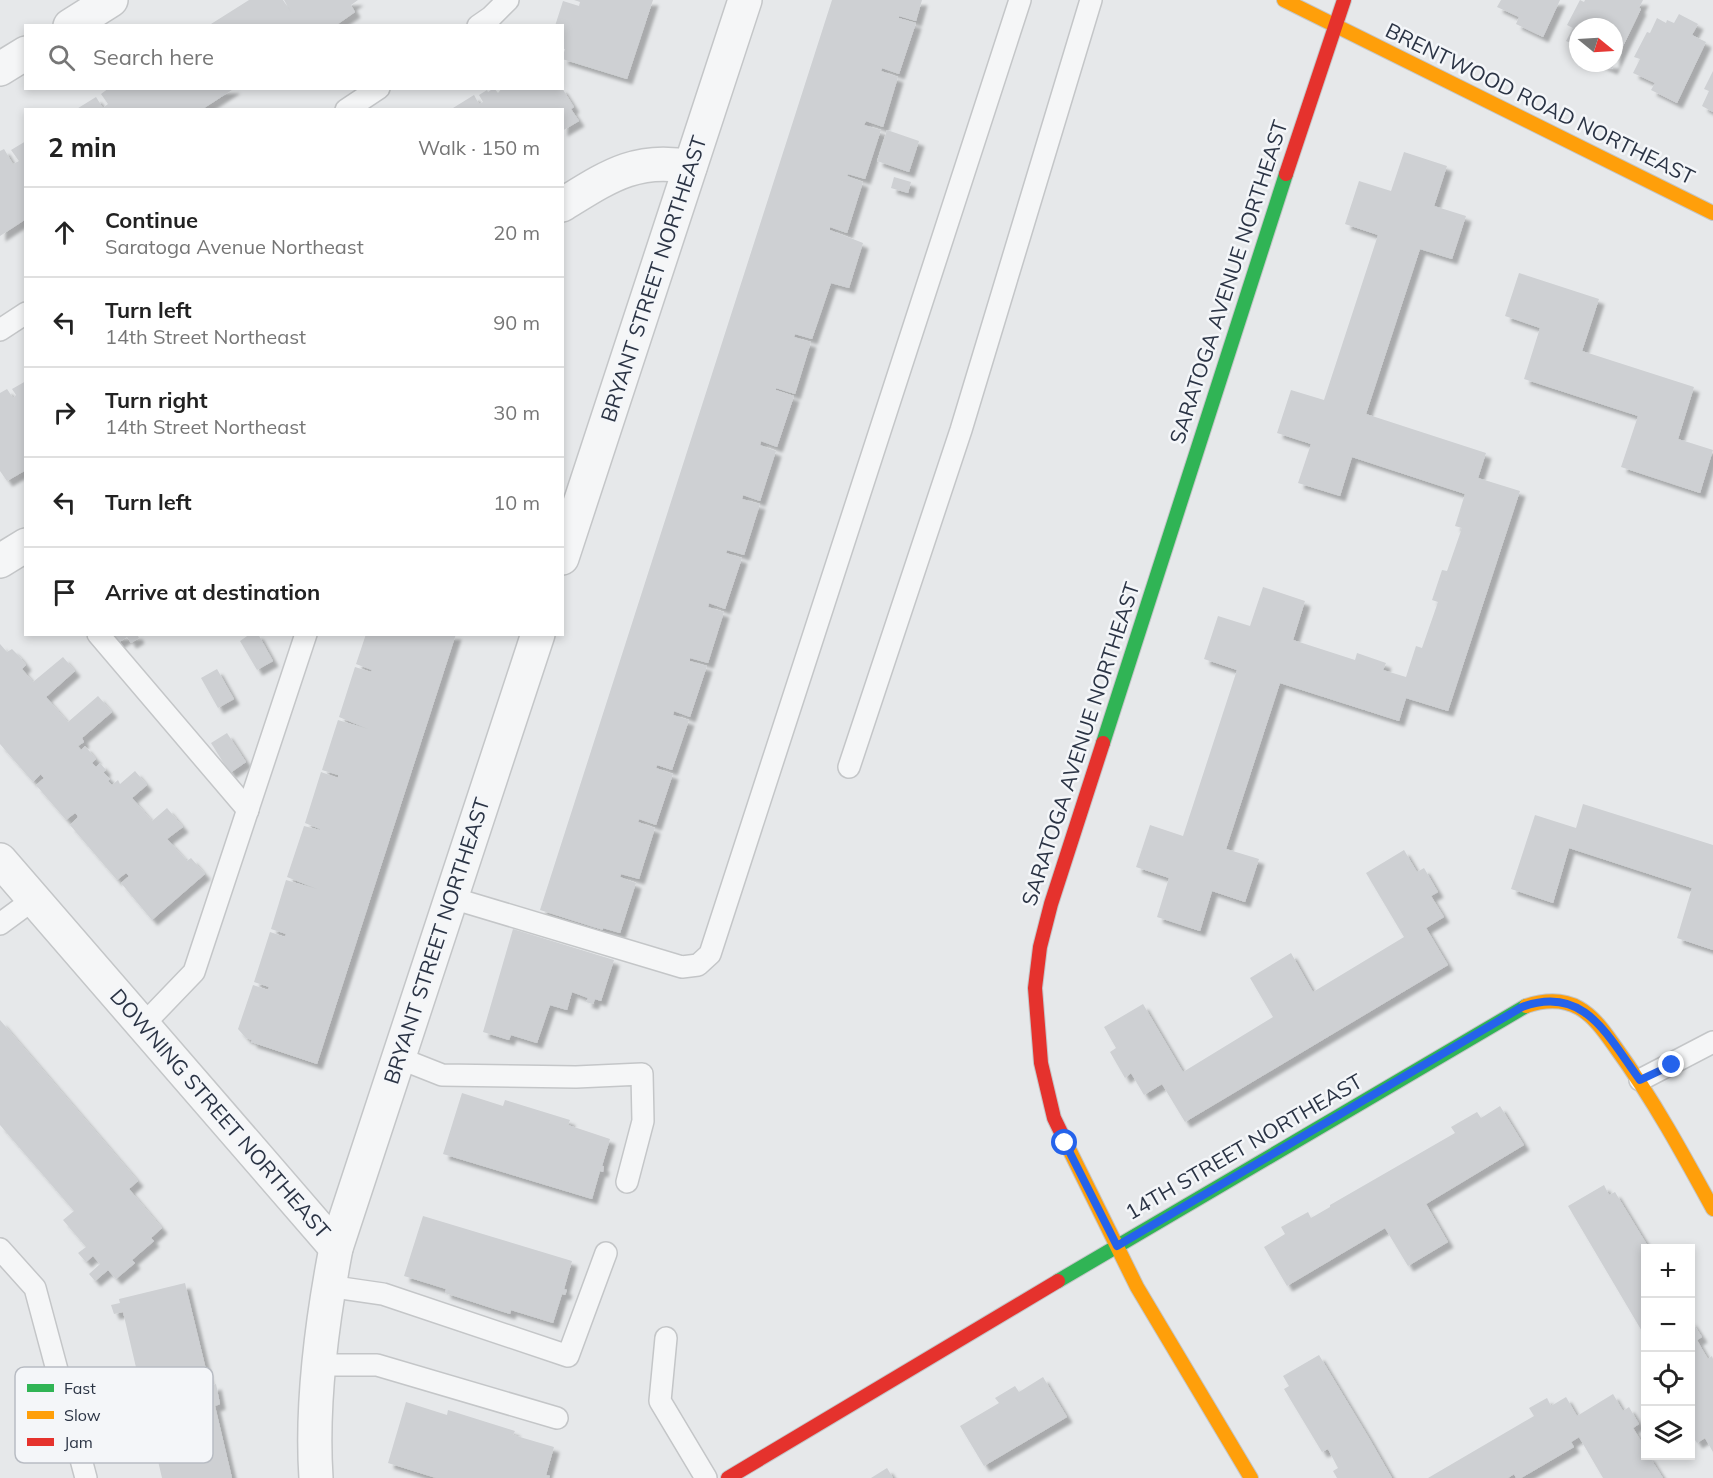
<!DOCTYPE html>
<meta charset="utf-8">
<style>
body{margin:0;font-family:Mulish,sans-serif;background:#f6f6f6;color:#222}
.controls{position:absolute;right:18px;bottom:18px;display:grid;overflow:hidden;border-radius:0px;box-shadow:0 3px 9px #0003}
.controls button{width:54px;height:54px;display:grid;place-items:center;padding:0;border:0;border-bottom:2px solid #e0e0e0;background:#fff;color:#222;font:30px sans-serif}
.compass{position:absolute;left:1569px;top:18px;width:54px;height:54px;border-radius:50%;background:#fff;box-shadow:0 3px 9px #0003;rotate:108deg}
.stop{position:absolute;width:18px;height:18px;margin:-14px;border:4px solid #2563eb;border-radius:50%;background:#fff}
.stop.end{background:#2563eb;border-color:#fff;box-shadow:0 2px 6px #0008}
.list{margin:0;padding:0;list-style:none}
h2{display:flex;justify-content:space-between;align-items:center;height:78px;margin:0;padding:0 24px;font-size:26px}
h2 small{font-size:20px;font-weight:400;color:#767676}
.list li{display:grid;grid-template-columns:39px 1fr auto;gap:18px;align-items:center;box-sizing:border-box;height:90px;padding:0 24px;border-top:2px solid #e0e0e0}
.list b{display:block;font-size:22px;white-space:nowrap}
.list p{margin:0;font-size:20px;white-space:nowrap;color:#767676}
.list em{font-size:20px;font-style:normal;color:#767676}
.icon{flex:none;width:33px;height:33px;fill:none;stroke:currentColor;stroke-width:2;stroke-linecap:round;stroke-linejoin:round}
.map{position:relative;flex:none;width:1713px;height:1478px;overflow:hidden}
.search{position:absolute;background:#fff;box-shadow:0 3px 9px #0003;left:24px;top:24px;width:540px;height:66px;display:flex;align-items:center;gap:15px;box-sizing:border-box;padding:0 21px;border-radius:0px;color:#767676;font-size:22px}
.panel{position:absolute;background:#fff;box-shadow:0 3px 9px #0003;left:24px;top:108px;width:540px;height:528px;border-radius:0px}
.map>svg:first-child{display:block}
.building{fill:#ced0d3;filter:url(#shadow)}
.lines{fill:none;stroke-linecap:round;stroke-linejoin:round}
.lane-casing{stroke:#c4c6c8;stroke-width:24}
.street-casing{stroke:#c4c6c8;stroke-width:36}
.fast-casing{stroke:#c4c6c8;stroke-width:16}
.slow-casing{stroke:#c4c6c8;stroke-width:16}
.jam-casing{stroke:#c4c6c8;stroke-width:16}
.lane{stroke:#f5f6f7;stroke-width:21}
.street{stroke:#f5f6f7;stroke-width:33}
.fast{stroke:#30b455;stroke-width:14}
.slow{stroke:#ff9f0a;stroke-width:14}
.jam{stroke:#e5322d;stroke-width:14}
.route{stroke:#2563eb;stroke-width:8}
.labels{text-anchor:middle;stroke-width:5;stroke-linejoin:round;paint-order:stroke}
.street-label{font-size:21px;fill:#2b3445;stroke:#f4f6f9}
.key{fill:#f4f6f9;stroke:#b8bcc3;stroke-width:1.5}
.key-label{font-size:16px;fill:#2b3445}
</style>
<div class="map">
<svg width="1713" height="1478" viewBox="0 0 1713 1478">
<defs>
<filter id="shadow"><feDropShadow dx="5.5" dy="5.5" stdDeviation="1.5" flood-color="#0004"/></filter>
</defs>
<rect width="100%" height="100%" fill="#e6e8ea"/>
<g class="building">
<polygon points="249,0 283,0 291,12 284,0 358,0 351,5 355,12 335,26 212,26 211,24"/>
<polygon points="574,0 653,0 627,79 562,59 565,49 562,49 562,26 555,26 563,1 579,6 580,2"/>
<polygon points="832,0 922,0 916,21 899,16 899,18 916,23 899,74 882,68 881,71 898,77 883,127 866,121 864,125 881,130 865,179 848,174 847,176 863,182 847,233 830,227 830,230 863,243 849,288 831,283 812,339 795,334 794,337 811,342 795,394 776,388 776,390 794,396 777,447 761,441 760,445 776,451 760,501 743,495 742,499 760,504 744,555 727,550 726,553 742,558 725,609 709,603 708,607 724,612 708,663 690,658 690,661 707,666 690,717 674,711 673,715 689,720 672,770 657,765 656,768 673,774 656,825 639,819 638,822 655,828 639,879 621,874 620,877 636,883 620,933 603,928 603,930 540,910"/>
<polygon points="1501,0 1560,0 1543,37 1516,24 1519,17 1497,7"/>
<polygon points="1580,0 1584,2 1585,0 1643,0 1639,8 1641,9 1612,69 1598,63 1614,63 1614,27 1578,27 1578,46 1566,41 1573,28 1567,25"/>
<polygon points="1679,14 1698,24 1692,35 1706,42 1677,103 1651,90 1655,83 1633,73 1640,59 1634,57 1647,32 1650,33 1657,18 1666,23 1667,20 1674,23"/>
<polygon points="1713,71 1713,112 1702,106 1709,91 1704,89"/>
<polygon points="109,88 235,88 201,110 75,110 96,97 103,108 104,107 108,104 101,94"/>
<polygon points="494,88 498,93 502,88 562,88 574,107 571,109 579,121 562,131 562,110 454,110 453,108 474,95 479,104 483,102 479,95 487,90 488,92"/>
<polygon points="887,130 919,141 909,172 877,161"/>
<polygon points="26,141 26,219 0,236 0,151 4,149 13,164 19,161 11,150"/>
<polygon points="1404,152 1447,166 1434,206 1466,216 1452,259 1420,249 1366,414 1486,453 1478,478 1520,491 1448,711 1406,698 1399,721 1280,683 1226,849 1259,859 1245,902 1212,891 1200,931 1157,917 1169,878 1136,867 1150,825 1183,836 1237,670 1204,659 1218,616 1250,626 1263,587 1305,601 1293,640 1355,660 1357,653 1386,663 1383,670 1406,677 1416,646 1422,648 1438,602 1432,600 1442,570 1447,571 1462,528 1455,526 1465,494 1352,457 1340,496 1298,483 1311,444 1277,433 1291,390 1324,400 1378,235 1345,224 1359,181 1391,191"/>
<polygon points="894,177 911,182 908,193 891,188"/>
<polygon points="1519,273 1599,299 1582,351 1694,387 1678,439 1713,450 1700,493 1621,467 1638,416 1524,379 1540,328 1505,316"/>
<polygon points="26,381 26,470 7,481 0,471 0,393 7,389 13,398 16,395 12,389"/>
<polygon points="108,634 137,634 139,638 131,643 127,637 115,645"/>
<polygon points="250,634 258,634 273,661 257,670 240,641"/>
<polygon points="366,634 456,634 317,1064 251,1042 252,1040 246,1038 238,1029 253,985 268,990 269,987 254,982 270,932 285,937 286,934 271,929 286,880 317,889 287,877 304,826 320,830 320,829 305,823 321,772 338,778 338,775 322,770 338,720 368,729 339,717 355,667 371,672 372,670 356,664"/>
<polygon points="0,644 7,652 12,649 19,656 26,665 22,669 33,682 63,657 75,671 46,697 66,720 68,722 98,696 112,712 82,738 84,742 78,746 81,750 85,746 96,759 92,763 96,767 100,763 106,770 103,772 110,779 108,781 112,785 118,780 120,784 135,771 147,785 132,798 152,821 167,808 183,827 167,839 187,861 191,858 205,874 152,920 121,883 129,876 126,873 117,880 70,825 78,817 77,815 75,813 66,820 36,785 44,778 42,776 41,774 33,782 0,744"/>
<polygon points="217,669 234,699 218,708 201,678"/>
<polygon points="227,733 246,762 230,773 211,743"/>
<polygon points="1583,804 1713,845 1713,950 1677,938 1692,888 1569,848 1553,903 1511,889 1535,815 1576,828"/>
<polygon points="1404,850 1417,872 1424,868 1438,892 1431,896 1444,917 1426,928 1448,965 1185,1122 1162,1084 1144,1095 1131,1073 1125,1078 1110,1052 1116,1048 1104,1027 1143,1004 1183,1072 1273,1017 1250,978 1291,953 1313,992 1404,937 1366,873"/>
<polygon points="513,929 614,960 601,1001 595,999 593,1004 586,1002 588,998 572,992 567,1010 550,1005 537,1043 511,1035 509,1040 483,1032"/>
<polygon points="0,1020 138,1181 129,1189 162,1228 151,1238 154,1241 132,1260 135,1263 116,1279 108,1270 95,1281 89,1274 100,1264 93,1256 86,1262 78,1253 86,1247 63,1220 74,1211 0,1125"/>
<polygon points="462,1093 503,1106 505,1100 570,1120 568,1125 610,1139 602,1166 604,1166 603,1172 600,1171 592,1199 443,1154"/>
<polygon points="1500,1106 1524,1145 1426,1204 1448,1242 1408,1266 1385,1228 1287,1286 1264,1247 1285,1234 1281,1227 1308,1212 1311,1218 1330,1207 1330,1205 1455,1133 1451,1127 1477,1112 1481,1118"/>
<polygon points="1604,1185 1609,1195 1615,1192 1649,1248 1646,1248 1646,1338 1568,1206"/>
<polygon points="423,1216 572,1261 564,1289 567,1290 565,1295 562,1294 553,1323 511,1310 510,1314 445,1293 446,1289 404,1276"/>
<polygon points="185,1283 210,1386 216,1384 220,1404 215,1406 232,1478 162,1478 123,1312 114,1314 111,1305 120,1303 119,1299"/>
<polygon points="1690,1319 1702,1337 1697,1340 1702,1349 1708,1359 1712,1356 1713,1359 1713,1452 1705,1438 1697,1443 1690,1432 1690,1423 1695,1421 1690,1414"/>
<polygon points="1319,1355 1369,1438 1392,1478 1337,1478 1333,1471 1338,1468 1328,1449 1322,1452 1284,1389 1289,1386 1283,1376"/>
<polygon points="1043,1377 1067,1417 984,1466 960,1426 999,1403 995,1398 1015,1386 1019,1392"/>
<polygon points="1613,1394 1623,1411 1629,1407 1639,1424 1633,1428 1646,1449 1646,1456 1649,1456 1663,1478 1603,1478 1579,1437 1571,1442 1574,1447 1521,1478 1516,1478 1514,1474 1508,1478 1428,1478 1534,1416 1529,1408 1547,1398 1551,1406 1566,1397 1577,1416"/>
<polygon points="406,1402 447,1415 448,1410 515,1431 513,1435 554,1447 546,1475 550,1476 549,1478 436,1478 388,1463"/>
<polygon points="887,1468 893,1478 871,1478"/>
</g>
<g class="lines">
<g class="lane-casing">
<g id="lane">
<polyline points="478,26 491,17 508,0"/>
<polyline points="346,110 379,88"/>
<polyline points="0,330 26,313"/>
<polyline points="98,634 248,810"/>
<polyline points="849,767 961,430 1091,0"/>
<polyline points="452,898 682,967 698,965 710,954 1020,0"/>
<polyline points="0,924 34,899"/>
<polyline points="143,1025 194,972 306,634"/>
<polyline points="399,1058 442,1075 576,1077 642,1074 643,1121 627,1182"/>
<polyline points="1640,1080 1713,1042"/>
<polyline points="0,1249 35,1288 86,1478"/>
<polyline points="328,1286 383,1294 568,1356 606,1253"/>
<polyline points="666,1338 660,1401 706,1478"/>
<polyline points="320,1365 377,1365 557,1418"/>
</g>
</g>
<g class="street-casing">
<g id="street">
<polyline points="70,26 111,0"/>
<polyline points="0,69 26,53"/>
<path d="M 562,205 C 606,178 636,156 690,167"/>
<polyline points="562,558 745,0"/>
<polyline points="0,561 26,545"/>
<polyline points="0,860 336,1248"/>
<path d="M 316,1478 C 311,1403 322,1321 336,1248 L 538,634"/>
</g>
</g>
<g class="fast-casing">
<g id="fast">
<polyline points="1103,743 1286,174"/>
<polyline points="1058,1281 1526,1006"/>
</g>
</g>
<g class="slow-casing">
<g id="slow">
<polyline points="1284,0 1713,213"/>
<path d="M 1526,1006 C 1544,1000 1563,999 1579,1008 C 1595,1017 1606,1034 1616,1048 C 1653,1099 1683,1154 1713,1209"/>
<polyline points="1068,1147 1137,1287 1251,1478"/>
</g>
</g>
<g class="jam-casing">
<g id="jam">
<polyline points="1286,174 1344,0"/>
<polyline points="1068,1147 1054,1118 1041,1063 1035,988 1040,947 1051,904 1103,743"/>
<polyline points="728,1478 1058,1281"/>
</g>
</g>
<use href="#lane" class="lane"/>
<use href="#street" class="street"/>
<use href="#fast" class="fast"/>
<use href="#slow" class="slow"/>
<use href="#jam" class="jam"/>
</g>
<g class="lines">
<path class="route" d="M 1065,1143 L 1117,1246 L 1522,1007 C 1585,984 1608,1037 1640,1080 L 1672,1065"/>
</g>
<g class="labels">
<g class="street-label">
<text transform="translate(1540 104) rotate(26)" y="7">BRENTWOOD ROAD NORTHEAST</text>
<text transform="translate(654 279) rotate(-72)" y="7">BRYANT STREET NORTHEAST</text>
<text transform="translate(1229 282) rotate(-72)" y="7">SARATOGA AVENUE NORTHEAST</text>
<text transform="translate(1081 744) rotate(-72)" y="7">SARATOGA AVENUE NORTHEAST</text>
<text transform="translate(437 941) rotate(-72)" y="7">BRYANT STREET NORTHEAST</text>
<text transform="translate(220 1114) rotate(49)" y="7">DOWNING STREET NORTHEAST</text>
<text transform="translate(1244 1147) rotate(-30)" y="7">14TH STREET NORTHEAST</text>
</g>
</g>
<rect x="15" y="1367" width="198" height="96" rx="9" class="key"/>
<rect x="27" y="1384" width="27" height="8" fill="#30b455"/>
<rect x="27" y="1411" width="27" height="8" fill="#ff9f0a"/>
<rect x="27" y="1438" width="27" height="8" fill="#e5322d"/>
<g class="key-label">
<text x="64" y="1394">Fast</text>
<text x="64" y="1421">Slow</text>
<text x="64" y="1448">Jam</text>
</g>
</svg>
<div class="controls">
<button>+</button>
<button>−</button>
<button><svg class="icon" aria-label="locate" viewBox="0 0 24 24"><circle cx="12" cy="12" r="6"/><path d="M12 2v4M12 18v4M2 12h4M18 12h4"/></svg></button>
<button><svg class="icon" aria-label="layers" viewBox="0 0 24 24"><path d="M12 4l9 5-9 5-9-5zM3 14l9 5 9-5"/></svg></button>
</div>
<svg class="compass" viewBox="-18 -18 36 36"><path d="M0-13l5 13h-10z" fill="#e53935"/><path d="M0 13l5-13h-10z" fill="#767676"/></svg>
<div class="stop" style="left:1065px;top:1143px"></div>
<div class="stop end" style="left:1672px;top:1065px"></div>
<div class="search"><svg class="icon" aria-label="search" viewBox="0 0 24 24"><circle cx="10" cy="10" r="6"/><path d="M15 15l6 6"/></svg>Search here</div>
<section class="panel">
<h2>2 min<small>Walk · 150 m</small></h2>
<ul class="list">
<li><svg class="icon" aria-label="ahead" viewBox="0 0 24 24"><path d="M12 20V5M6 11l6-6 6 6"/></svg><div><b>Continue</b><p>Saratoga Avenue Northeast</p></div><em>20 m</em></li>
<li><svg class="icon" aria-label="left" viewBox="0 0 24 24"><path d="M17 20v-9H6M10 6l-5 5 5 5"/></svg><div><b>Turn left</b><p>14th Street Northeast</p></div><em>90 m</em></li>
<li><svg class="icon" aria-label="right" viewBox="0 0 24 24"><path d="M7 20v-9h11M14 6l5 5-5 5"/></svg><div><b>Turn right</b><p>14th Street Northeast</p></div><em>30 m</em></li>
<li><svg class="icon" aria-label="left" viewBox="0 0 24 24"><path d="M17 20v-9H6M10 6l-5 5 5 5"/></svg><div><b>Turn left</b></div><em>10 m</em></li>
<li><svg class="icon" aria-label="arrive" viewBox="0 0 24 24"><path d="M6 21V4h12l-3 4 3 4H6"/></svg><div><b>Arrive at destination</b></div></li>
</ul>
</section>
</div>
